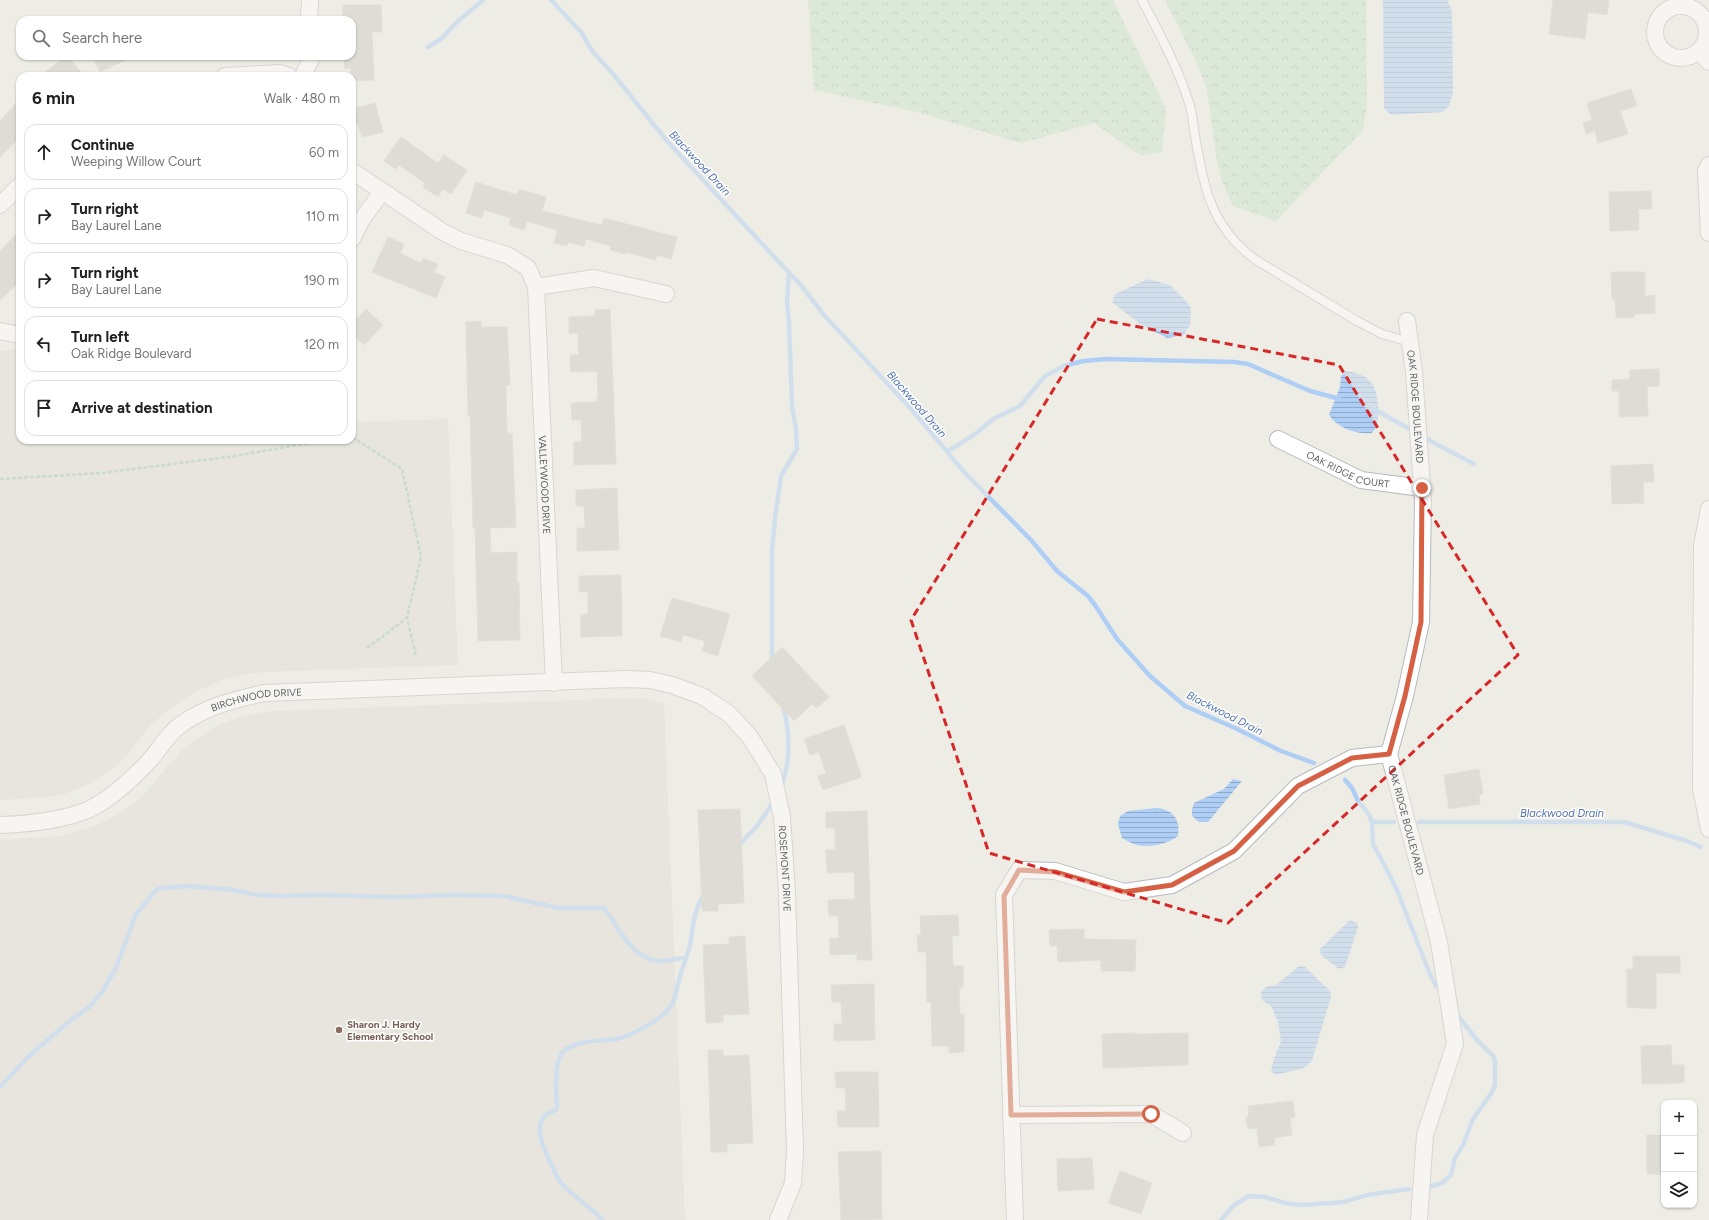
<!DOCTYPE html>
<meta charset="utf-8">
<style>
body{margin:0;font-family:Figtree,sans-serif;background:#f2f2f2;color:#202124}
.controls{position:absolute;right:12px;bottom:12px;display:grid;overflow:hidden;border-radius:8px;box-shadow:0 1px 3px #0004}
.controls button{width:36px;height:36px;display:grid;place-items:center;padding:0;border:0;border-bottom:1px solid #e0e0e0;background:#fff;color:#202124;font:20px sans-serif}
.stop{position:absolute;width:12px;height:12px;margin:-9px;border:3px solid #d66043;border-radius:50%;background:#fff}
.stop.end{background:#d66043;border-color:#fff;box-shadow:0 1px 4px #0008}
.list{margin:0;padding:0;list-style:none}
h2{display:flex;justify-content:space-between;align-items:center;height:52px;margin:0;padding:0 16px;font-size:17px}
h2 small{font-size:13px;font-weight:400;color:#757577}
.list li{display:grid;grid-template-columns:26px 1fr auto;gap:12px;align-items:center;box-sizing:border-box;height:56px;margin:0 8px 8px;padding:0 8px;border:1px solid #e0e0e0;border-radius:12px}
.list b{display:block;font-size:15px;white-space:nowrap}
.list p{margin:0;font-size:13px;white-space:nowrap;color:#757577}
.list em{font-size:13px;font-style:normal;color:#757577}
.icon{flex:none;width:22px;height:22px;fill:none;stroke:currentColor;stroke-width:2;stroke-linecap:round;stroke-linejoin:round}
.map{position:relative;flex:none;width:1709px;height:1220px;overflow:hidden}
.search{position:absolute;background:#fff;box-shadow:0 1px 3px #0004;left:16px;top:16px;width:340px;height:44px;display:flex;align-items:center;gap:10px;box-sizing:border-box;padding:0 14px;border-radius:12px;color:#757577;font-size:15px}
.panel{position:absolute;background:#fff;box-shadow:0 1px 3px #0004;left:16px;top:72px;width:340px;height:372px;border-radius:12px}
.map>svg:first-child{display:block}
.education{fill:#dddcd4}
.forest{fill:url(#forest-crowns)}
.water{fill:url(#water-rules)}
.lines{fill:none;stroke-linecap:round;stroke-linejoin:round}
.stream{stroke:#aecef5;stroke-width:4.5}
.building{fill:#c9c7c2;stroke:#d2cfc4}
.service-casing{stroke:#b8b9be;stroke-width:10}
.minor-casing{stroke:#b8b9be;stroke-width:18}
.path{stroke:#9ec3ad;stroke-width:2.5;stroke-dasharray:4 2;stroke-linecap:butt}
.service{stroke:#fff;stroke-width:8}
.minor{stroke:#fff;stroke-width:16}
.route{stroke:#d66043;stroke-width:5}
.marked{fill:none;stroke:#d62828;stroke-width:3;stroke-dasharray:8 5;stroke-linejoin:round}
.education-dot{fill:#8d6e63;stroke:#fff;stroke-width:1.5}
.labels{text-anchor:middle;stroke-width:3;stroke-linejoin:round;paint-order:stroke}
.street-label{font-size:10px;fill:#5d5f64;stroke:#fff}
.education-label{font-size:10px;font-weight:bold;fill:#785e54;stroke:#fff;text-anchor:start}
.water-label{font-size:11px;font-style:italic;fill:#5072ae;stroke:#fff}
</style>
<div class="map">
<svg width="1709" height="1220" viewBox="0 0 1709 1220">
<defs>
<pattern id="forest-crowns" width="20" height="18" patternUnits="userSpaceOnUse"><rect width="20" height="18" fill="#c5e2c8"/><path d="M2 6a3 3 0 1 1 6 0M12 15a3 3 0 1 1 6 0" fill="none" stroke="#a3baa6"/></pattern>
<pattern id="water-rules" width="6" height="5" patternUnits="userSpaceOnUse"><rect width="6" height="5" fill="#aecef5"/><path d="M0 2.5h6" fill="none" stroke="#91aaca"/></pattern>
</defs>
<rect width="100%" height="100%" fill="#eeede5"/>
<g class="education">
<polygon points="20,348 20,440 352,440 352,422 448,419 458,665 266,672 242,675 222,680 195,692 169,709 149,727 124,759 104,775 92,783 67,793 51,797 0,800 0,351"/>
<polygon points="628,698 644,699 664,703 685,1220 0,1220 0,840 60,836 91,827 107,820 133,804 144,794 182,750 193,741 216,726 242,716 272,711"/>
</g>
<g class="forest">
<polygon points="808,0 1113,0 1166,109 1162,152 1141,156 1094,123 1021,143 916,112 814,90"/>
<polygon points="1165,0 1366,0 1367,104 1363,130 1276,221 1233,206 1222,182 1216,156 1207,89 1196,62"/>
</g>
<g class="water">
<polygon points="1383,0 1447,0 1452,11 1453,92 1449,106 1443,112 1391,115 1384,108"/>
<polygon points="1148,279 1170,285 1187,302 1191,309 1190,325 1184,335 1167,338 1140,324 1112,302 1115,294"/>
<path d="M 1346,371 C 1354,372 1362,374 1369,380 C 1378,387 1380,414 1377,424 C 1377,427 1374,430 1372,433 C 1357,435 1337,428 1329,415 L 1340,387 L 1341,376 Z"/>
<polygon points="1233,779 1242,781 1208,822 1199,822 1192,816 1192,810 1194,803 1224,789"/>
<path d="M 1156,808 C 1172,809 1181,819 1178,836 C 1168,844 1149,848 1137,845 C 1132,844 1126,840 1122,838 L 1118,824 L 1120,816 L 1128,811 Z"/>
<polygon points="1350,920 1358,924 1358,927 1345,967 1339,969 1321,955 1320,949"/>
<polygon points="1299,966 1305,967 1330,991 1331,997 1312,1061 1304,1068 1276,1075 1271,1071 1274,1059 1281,1041 1278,1022 1271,1006 1262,1000 1261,992 1266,987 1276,985"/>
</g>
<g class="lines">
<g class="stream">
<polyline points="551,0 581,32 593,52 614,75 667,141 778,261 800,284 824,315 911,409 965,473 1031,540 1057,571 1088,596 1095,605 1117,639 1150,676 1185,706 1235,728 1281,751 1314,763"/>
<polyline points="428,47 441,39 456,23 483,0"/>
<polyline points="1372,408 1415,432"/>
<polyline points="1423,437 1474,464"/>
<polyline points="948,451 974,435 993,419 1020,406 1045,376 1066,365 1084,361 1105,359 1235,362 1248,364 1310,391 1340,399"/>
<polyline points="772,662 772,551 775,518 781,476 797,449 796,430 792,406 789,322 787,302 789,272"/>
<polyline points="1345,780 1352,788 1357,799 1369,815 1372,822 1373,844 1385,866 1397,890 1429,972 1436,986"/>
<path d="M 781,787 C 791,761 790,732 783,706"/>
<polyline points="1372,822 1394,822"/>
<polyline points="1419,822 1624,822 1687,841 1701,847"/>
<polyline points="738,846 758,825 774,801"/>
<path d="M 0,1087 L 28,1057 L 72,1019 L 88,1008 L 102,992 L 116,968 L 136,914 L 156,890 L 161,888 L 186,886 L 233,890 L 257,895 L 283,896 L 320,895 L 396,897 L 450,895 L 504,896 L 558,908 L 604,908 L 614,922 L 620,933 L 622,934 C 629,946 645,962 660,961 C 669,961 678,958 686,958"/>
<polyline points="1429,1187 1442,1183 1451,1175 1455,1158 1463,1145 1473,1119 1492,1092 1495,1085 1495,1061 1493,1056 1477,1040 1455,1012"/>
<path d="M 603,1220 C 590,1207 574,1197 561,1183 C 557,1178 554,1170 551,1164 C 543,1147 528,1117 556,1110 L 557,1107 C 556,1094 554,1065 562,1053 C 573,1040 601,1041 617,1039 C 630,1036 658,1021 667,1011 C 675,1003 676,991 679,980 C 682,968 687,957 690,945 C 693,927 694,908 705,893"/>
<polyline points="1221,1220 1233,1206 1249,1196 1265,1197 1285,1203 1301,1205 1330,1203 1343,1202 1367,1195 1409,1189"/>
</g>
</g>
<g class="building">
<polygon points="1553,0 1609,0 1607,15 1588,12 1585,39 1549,34"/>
<polygon points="343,5 381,5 382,32 372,32 374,80 352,81 350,68 345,69 344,56 352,56 352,51 354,51 353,21 343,20"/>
<polygon points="66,56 68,56 84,76 40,76"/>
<polygon points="92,56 134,56 100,72"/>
<polygon points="1631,89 1637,106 1620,111 1628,134 1598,143 1595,131 1586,134 1583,123 1592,120 1587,103"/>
<polygon points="20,99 20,137 0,157 0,121"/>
<polygon points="375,103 383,132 362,137 358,124 352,126 352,109"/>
<polygon points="401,137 438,163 444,155 467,170 451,194 443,189 438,197 423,187 425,183 399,165 396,169 384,161"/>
<polygon points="476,182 517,195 519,189 546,197 542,211 602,225 604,218 677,237 671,259 657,255 655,260 626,252 625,254 610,250 611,246 586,239 584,246 568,242 567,246 554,243 557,230 527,221 524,230 509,225 511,218 484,210 482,218 466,213"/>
<polygon points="1651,191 1652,209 1638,209 1639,230 1610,231 1609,192"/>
<polygon points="20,230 20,281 0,300 0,251"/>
<polygon points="388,237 404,244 400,253 421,263 423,258 438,264 434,272 445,277 436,298 372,272"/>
<polygon points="1611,272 1645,272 1645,296 1655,295 1655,313 1634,314 1634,317 1616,318 1615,300 1612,300"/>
<polygon points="366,309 383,325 364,345 352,334 352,312 358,318"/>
<polygon points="610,309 616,464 574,465 574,442 582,442 581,420 572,420 571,403 597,402 597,396 598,396 597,371 571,372 570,355 579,355 578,333 569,333 569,317 595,316 595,310"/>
<polygon points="481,321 481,327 507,327 510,385 506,385 507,433 512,433 516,527 490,528 491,553 517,552 517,583 519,583 520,640 478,641 475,528 473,528 470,415 468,415 466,322"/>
<polygon points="1659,369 1659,386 1647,387 1648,416 1619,417 1619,391 1612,391 1612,380 1630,379 1630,370"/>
<polygon points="1653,464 1654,482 1643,482 1644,503 1612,504 1611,466"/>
<polygon points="617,488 619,550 577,551 577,528 585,528 584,506 576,506 576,490"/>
<polygon points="621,575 622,636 581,637 581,615 588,614 588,592 579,592 579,576"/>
<polygon points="672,598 730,614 718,656 702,651 705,641 683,635 681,642 660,636"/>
<polygon points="782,647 829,697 817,708 812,704 794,721 752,676"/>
<polygon points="844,725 862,777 823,790 818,776 826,773 819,752 810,755 804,739"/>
<polygon points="1479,769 1483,794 1479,795 1480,804 1449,809 1444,775"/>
<polygon points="740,809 744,903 718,904 718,911 702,911 698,810"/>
<polygon points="867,811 872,960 857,960 857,954 830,955 830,938 839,938 838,916 829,916 828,900 855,899 854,872 827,873 826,850 835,850 835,828 826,828 826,812"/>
<polygon points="958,915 959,936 952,936 953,966 963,966 963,988 959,988 960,1015 964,1014 964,1052 949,1053 949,1046 932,1046 931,1002 927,1002 926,952 918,952 917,935 921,934 920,916"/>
<polygon points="1084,929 1084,939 1136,940 1135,971 1101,971 1101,960 1058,962 1057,946 1050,946 1049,930"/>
<polygon points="745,936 749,1014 723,1015 723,1022 706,1023 703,945 729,944 729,937"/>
<polygon points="1633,956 1680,956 1680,973 1656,973 1656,1009 1627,1007 1627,969 1633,969"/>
<polygon points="874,984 875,1040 834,1041 834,1024 842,1024 841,1002 832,1002 831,985"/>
<polygon points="1136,1033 1136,1034 1188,1033 1188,1065 1103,1068 1102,1034"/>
<polygon points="1671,1045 1672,1065 1684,1065 1684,1083 1642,1084 1641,1046"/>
<polygon points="708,1050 723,1050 723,1056 749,1055 753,1143 727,1144 727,1152 711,1152"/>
<polygon points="835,1072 878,1072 879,1127 838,1127 837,1111 846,1111 845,1088 836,1088"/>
<polygon points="1293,1101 1295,1117 1290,1118 1292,1135 1274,1138 1275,1145 1259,1147 1257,1128 1248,1129 1246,1117 1249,1116 1248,1106"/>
<rect x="1647" y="1135" width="17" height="39"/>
<polygon points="881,1151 882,1219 841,1220 838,1152"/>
<polygon points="1092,1158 1094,1189 1058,1191 1057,1159"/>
<polygon points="1120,1171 1152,1183 1141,1214 1108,1203"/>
</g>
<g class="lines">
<g class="service-casing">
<path id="service" d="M 1142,0 C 1159,32 1180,72 1190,106 C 1193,117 1194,130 1196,142 C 1205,192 1213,229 1256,260 L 1357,321 L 1382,334 L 1410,342"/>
</g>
<g class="minor-casing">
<g id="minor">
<circle cx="1681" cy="32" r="26"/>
<polyline points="309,20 310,0"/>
<polyline points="1699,51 1709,62"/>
<polyline points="225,76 280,73 289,76"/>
<polyline points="303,76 312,56"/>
<polyline points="1709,165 1706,171 1709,233"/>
<path id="s1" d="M 352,171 L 443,232 L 461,241 L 507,255 L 528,268 L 536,287 L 554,683"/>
<polyline points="0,205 20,185"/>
<polyline points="352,239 362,219 382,192"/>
<polyline points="536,287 594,278 666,294"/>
<path id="s2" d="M 1407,321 L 1414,372 L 1423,501 L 1421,622 L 1405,696 L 1389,754 L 1439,942 L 1455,1044 L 1425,1135 L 1419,1220"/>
<polyline points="0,331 20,335"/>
<path id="s3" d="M 1278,439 L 1361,480 L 1422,488"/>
<polyline points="1709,509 1702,546 1701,788 1709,829"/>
<path id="s4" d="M 0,825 C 30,824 62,821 90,809 C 112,798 132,779 149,761 C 159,750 167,735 179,726 C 204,707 233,700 264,693 L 626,679 L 650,680 L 672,685 L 702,696 L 729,714 L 750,737 L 773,774 L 782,817 L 787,892 L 795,1152 L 793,1183 L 778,1220"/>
<polyline points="1011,1115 1151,1114 1183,1133"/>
<polyline points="1015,1220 1004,895 1019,870 1055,871 1124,892 1172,885 1234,851 1298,786 1352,758 1389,754"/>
</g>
</g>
<g class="path">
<polyline points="352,437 402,469 421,557 407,618 416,656"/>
<polyline points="0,479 102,473 235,456 326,440"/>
<polyline points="367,648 407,618"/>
</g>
<use href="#service" class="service"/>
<use href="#minor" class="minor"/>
</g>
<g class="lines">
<polyline class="route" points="1151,1114 1011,1115 1004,896 1019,870 1055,872 1124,892 1172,885 1234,851 1298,786 1352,758 1389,754 1405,696 1421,622 1422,488"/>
</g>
<path d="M0 0H1709V1220H0ZM 1097,319 L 1339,365 L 1518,655 L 1228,923 L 989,853 L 911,620 Z" fill="#eeede5" fill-opacity=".55" fill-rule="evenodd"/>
<path class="marked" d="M 1097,319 L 1339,365 L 1518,655 L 1228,923 L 989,853 L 911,620 Z"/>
<circle class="education-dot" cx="339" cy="1030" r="4"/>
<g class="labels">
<g class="street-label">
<text dy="4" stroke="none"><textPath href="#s2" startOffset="86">OAK RIDGE BOULEVARD</textPath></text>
<text dy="4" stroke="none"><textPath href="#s3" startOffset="77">OAK RIDGE COURT</textPath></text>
<text dy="4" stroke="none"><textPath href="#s1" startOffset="421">VALLEYWOOD DRIVE</textPath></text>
<text dy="4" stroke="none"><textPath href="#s4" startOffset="298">BIRCHWOOD DRIVE</textPath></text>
<text dy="4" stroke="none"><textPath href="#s2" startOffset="506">OAK RIDGE BOULEVARD</textPath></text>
<text dy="4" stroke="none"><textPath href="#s4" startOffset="950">ROSEMONT DRIVE</textPath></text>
</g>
<g class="education-label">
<text x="347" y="1028">Sharon J. Hardy<tspan x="347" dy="12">Elementary School</tspan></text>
</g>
<g class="water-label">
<text transform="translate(700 163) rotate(47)" y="4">Blackwood Drain</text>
<text transform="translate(917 404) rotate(49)" y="4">Blackwood Drain</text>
<text transform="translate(1225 713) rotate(27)" y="4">Blackwood Drain</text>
<text x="1562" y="817">Blackwood Drain</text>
</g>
</g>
</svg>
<div class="controls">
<button>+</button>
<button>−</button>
<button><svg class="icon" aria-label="layers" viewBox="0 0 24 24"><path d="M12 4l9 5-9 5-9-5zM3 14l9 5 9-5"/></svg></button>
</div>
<div class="stop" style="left:1151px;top:1114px"></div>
<div class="stop end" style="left:1422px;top:488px"></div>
<div class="search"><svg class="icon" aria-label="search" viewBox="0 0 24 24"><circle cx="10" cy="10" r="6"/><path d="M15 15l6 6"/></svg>Search here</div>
<section class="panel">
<h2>6 min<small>Walk · 480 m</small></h2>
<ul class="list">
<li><svg class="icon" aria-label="ahead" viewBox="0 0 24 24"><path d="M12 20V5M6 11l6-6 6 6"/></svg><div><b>Continue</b><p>Weeping Willow Court</p></div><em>60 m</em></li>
<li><svg class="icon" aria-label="right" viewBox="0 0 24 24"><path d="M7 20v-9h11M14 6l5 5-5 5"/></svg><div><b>Turn right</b><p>Bay Laurel Lane</p></div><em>110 m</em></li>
<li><svg class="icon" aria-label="right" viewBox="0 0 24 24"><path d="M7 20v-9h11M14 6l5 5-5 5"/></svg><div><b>Turn right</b><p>Bay Laurel Lane</p></div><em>190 m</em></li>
<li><svg class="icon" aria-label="left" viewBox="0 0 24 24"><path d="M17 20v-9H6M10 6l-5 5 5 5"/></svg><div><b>Turn left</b><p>Oak Ridge Boulevard</p></div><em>120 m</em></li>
<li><svg class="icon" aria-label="arrive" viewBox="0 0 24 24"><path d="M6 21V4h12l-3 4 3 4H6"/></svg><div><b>Arrive at destination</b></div></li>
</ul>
</section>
</div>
